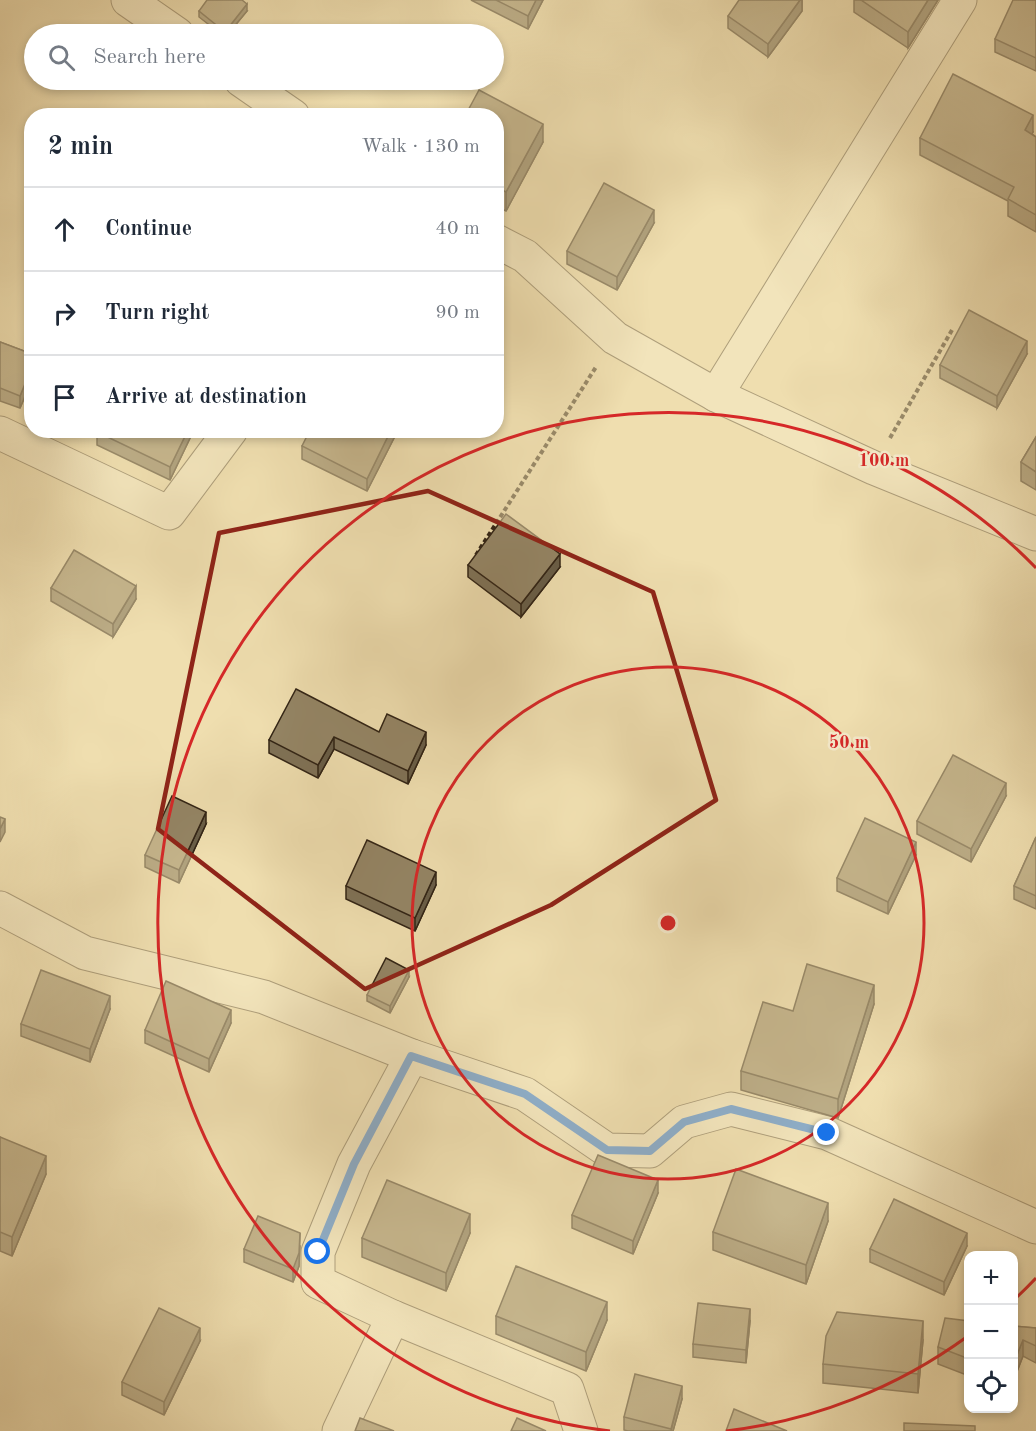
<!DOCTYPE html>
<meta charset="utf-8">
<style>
body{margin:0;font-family:"Old Standard TT",serif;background:#f6f6f7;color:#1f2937}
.controls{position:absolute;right:18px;bottom:18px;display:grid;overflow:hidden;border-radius:12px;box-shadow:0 3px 9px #0003}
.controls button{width:54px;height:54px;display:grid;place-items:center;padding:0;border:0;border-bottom:2px solid #e0e1e3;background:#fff;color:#1f2937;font:30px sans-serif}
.stop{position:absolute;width:18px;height:18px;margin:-14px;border:4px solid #1a73e8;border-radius:50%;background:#fff}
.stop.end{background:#1a73e8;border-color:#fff;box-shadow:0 2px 6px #0008}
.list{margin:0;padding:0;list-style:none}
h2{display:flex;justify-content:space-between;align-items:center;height:78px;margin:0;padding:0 24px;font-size:26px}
h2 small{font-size:20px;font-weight:400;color:#747a83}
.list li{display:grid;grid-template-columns:39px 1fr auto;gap:18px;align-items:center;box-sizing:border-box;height:84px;padding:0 24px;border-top:2px solid #e0e1e3}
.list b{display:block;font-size:22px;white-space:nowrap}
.list em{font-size:20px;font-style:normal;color:#747a83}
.icon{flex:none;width:33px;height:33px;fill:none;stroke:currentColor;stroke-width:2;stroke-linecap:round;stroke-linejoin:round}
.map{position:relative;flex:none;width:1036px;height:1431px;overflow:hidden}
.search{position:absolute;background:#fff;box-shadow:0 3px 9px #0003;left:24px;top:24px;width:480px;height:66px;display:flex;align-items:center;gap:15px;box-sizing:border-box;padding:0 21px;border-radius:33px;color:#747a83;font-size:22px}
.panel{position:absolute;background:#fff;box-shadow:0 3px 9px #0003;left:24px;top:108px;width:480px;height:330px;border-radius:24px}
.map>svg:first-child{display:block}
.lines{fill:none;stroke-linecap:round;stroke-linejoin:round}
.minor-casing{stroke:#61523c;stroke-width:35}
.path{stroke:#322415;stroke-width:4;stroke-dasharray:4.5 3;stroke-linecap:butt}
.minor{stroke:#f5eacb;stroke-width:33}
.wall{fill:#7f7257;stroke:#322415;stroke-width:1.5}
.shaded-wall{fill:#685d47;stroke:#322415;stroke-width:1.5}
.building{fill:#948565;stroke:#322415;stroke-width:1.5}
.route{stroke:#1a73e8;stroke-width:8}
.marked{fill:none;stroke:#8f2418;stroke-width:4.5;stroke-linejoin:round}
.ring{fill:none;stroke:#d62828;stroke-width:3}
.centre{fill:#d62828;stroke:#f5eacb;stroke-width:3}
.ring-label{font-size:18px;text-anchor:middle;font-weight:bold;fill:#d62828;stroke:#f5eacb;stroke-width:5;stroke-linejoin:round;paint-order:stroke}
</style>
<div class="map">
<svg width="1036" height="1431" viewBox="0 0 1036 1431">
<rect width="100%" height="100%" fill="#efdeaf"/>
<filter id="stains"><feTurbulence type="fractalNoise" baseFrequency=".00333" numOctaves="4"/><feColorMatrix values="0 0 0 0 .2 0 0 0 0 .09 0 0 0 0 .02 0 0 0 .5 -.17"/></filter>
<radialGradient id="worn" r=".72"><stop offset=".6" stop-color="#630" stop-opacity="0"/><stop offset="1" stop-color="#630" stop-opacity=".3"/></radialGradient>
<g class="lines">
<g class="minor-casing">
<g id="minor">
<polyline points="128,0 177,34"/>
<polyline points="241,80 293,116"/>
<polyline points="496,241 525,256 615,338 716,395 874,468 1036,534"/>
<polyline points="716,395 960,0"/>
<polyline points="0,433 169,513 231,430"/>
<polyline points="0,908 85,953 264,997 412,1056 525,1094 607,1150 650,1151 684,1122 731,1109 827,1133 1036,1227"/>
<polyline points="412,1056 354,1164 318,1252 318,1282 393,1317 567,1389 581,1431"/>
<polyline points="339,1431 393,1317"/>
</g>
</g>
<g class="path">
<polyline points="890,438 952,330"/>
<polyline points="476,555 596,367"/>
</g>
<use href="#minor" class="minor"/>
</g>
<g class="wall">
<polygon points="471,0 543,0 528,29"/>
<polygon points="802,0 802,11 768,57 728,28 728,16"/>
<polygon points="854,0 938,0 908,48 854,12"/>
<polygon points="1036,0 1036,71 995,52 995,39"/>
<polygon points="199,11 247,11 228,34 221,34 199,17"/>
<polygon points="496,116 543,142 506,211 496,206"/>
<polygon points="1033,132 1032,134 1036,137 1036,232 1008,216 1008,201 920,155 920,138"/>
<polygon points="654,223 617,290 567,264 567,251"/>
<polygon points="0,342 32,354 32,380 20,408 0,401"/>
<polygon points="1027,354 997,408 940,378 940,365"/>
<polygon points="191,430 191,436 170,480 97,445 97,432"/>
<polygon points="395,430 395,436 367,491 302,459 302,446"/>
<polygon points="1036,437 1036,490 1021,481 1021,462"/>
<polygon points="468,565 560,567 521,617 468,577"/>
<polygon points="51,588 136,599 113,637 51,601"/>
<polygon points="379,732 426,745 408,784 334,749 318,778 269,753 269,740"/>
<polygon points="1006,796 971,862 917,834 917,821"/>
<polygon points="206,824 179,883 145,867 145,855"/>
<polygon points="1036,837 1036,909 1014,899 1014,886"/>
<polygon points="916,855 888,914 837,891 837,878"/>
<polygon points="436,885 415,931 346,899 346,886"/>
<polygon points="409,977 390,1013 367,1001 367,995"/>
<polygon points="874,1004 838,1118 741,1090 741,1071 793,1011"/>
<polygon points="110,1009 90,1062 21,1036 21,1024"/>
<polygon points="231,1023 209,1072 145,1043 145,1030"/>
<polygon points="0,1137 46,1174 12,1256 0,1251"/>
<polygon points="658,1193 633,1254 572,1228 572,1215"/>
<polygon points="828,1221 806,1284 713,1250 713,1232"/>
<polygon points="470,1233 446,1291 362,1257 362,1238"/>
<polygon points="300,1246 299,1266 293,1282 244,1262 244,1249"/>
<polygon points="967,1246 944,1295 870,1262 870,1249"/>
<polygon points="496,1316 607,1320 586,1371 496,1334"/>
<polygon points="750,1321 746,1363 693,1357 693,1344"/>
<polygon points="969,1321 969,1376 938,1364 938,1347"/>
<polygon points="1014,1326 1036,1328 1036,1363 1023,1356 1014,1379"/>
<polygon points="923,1340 918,1393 823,1383 823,1364"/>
<polygon points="200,1341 164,1415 122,1395 122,1382"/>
<polygon points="682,1399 673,1431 628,1431 624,1430 624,1417"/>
</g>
<g class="shaded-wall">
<polygon points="536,0 543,0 528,29 528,16"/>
<polygon points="800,0 802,0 802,11 768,57 768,44"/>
<polygon points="928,0 938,0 908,48 908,32"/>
<polygon points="247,4 247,11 228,34 225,34 225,32"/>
<polygon points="1033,115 1033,132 1025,147 1025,130"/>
<polygon points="543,124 543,142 506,211 506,192"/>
<polygon points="654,210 654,223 617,290 617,277"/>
<polygon points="1027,341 1027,354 997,408 997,396"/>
<polygon points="32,367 32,380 20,408 20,396"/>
<polygon points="188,430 191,430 191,436 170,480 170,467"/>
<polygon points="391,430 395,430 395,436 367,491 367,479"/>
<polygon points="560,554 560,567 521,617 521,604"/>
<polygon points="136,586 136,599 113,637 113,624"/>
<polygon points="426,732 426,745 408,784 408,771"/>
<polygon points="334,737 334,749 318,778 318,765"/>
<polygon points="1006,783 1006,796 971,862 971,849"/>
<polygon points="206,812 206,824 179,883 179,870"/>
<polygon points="5,819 5,832 0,842 0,829"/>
<polygon points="916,842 916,855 888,914 888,902"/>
<polygon points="436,872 436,885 415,931 415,918"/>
<polygon points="409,970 409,977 390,1013 390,1006"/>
<polygon points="874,985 874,1004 838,1118 838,1099"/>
<polygon points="110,996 110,1009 90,1062 90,1049"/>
<polygon points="231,1010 231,1023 209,1072 209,1059"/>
<polygon points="46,1156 46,1174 12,1256 12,1237"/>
<polygon points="658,1180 658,1193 633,1254 633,1241"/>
<polygon points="828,1203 828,1221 806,1284 806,1265"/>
<polygon points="470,1214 470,1233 446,1291 446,1273"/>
<polygon points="300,1233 299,1266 293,1282 293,1269"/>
<polygon points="967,1233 967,1246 944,1295 944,1282"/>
<polygon points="607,1302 607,1320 586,1371 586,1352"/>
<polygon points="750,1309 750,1321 746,1363 746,1350"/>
<polygon points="923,1321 923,1340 918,1393 918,1374"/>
<polygon points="200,1328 200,1341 164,1415 164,1402"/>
<polygon points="1023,1340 1023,1356 1014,1379 1014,1362"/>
<polygon points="682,1386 682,1399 673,1431 671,1431"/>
</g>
<g class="building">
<polygon points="207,0 242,0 247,4 225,32 199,11"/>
<polygon points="496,0 536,0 528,16"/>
<polygon points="739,0 800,0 768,44 728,16"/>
<polygon points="861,0 928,0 908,32"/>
<polygon points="1013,0 1036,0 1036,58 995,39"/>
<polygon points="953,74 1033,115 1025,130 1036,137 1036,215 1008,199 1014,187 920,138"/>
<polygon points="479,90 543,124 506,192 496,187 496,116 465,116"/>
<polygon points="604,183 654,210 617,277 567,251"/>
<polygon points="969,310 1027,341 997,396 940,365"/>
<polygon points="0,342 32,354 32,367 20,396 0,388"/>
<polygon points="97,430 188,430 170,467 97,432"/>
<polygon points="310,430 391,430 367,479 302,446"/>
<polygon points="1036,437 1036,472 1021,462"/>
<polygon points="506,514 560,554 521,604 468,565"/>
<polygon points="74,550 136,586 113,624 51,588"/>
<polygon points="296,689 379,732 387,714 426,732 408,771 334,737 318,765 269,740"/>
<polygon points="953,755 1006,783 971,849 917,821"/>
<polygon points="172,796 206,812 179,870 145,855"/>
<polygon points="0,817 5,819 0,829"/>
<polygon points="865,818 916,842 888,902 837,878"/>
<polygon points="1036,837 1036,896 1014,886"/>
<polygon points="367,840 436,872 415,918 346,886"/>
<polygon points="386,958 409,970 390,1006 367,995"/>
<polygon points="807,964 874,985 838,1099 741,1071 763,1002 793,1011"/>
<polygon points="41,970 110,996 90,1049 21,1024"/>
<polygon points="166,981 231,1010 209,1059 145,1030"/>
<polygon points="0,1137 46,1156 12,1237 0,1232"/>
<polygon points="598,1155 658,1180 633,1241 572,1215"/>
<polygon points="736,1169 828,1203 806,1265 713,1232"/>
<polygon points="387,1180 470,1214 446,1273 362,1238"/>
<polygon points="894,1199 967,1233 944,1282 870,1249"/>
<polygon points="258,1216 300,1233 299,1253 293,1269 244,1249"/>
<polygon points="516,1266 607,1302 586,1352 496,1316"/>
<polygon points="698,1303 750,1309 746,1350 693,1344"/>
<polygon points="159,1308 200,1328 164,1402 122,1382"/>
<polygon points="837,1312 923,1321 918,1374 823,1364 826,1336"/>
<polygon points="945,1318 969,1321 969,1359 938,1347"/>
<polygon points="1014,1326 1036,1328 1036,1346 1023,1340 1014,1362"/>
<polygon points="635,1374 682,1386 671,1429 624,1417"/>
<polygon points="734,1409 787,1431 726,1431"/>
<polygon points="360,1418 394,1431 355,1431"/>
<polygon points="517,1418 546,1431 511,1431"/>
<polygon points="904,1423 975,1426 975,1431 904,1431"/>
</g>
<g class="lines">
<polyline class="route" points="318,1252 354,1164 411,1056 525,1094 607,1150 650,1151 684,1122 731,1109 827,1133"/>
</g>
<path d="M0 0H1036V1431H0ZM 428,491 L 653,592 L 716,800 L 551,905 L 365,989 L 158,829 L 219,533 Z" fill="#efdeaf" fill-opacity=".55" fill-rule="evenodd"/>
<path class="marked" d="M 428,491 L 653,592 L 716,800 L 551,905 L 365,989 L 158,829 L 219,533 Z"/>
<g class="ring">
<circle cx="668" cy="923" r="256"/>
<path d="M1036 1278A511 511 0 0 1 1017 1297M968 1336A511 511 0 0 1 726 1431M610 1431A511 511 0 1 1 1036 568"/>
</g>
<circle cx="668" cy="923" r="9" class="centre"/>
<g class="ring-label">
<text x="884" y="466">100 m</text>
<text x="849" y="748">50 m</text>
</g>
<rect width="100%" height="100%" filter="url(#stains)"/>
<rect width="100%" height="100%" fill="url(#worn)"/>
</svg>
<div class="controls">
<button>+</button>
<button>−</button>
<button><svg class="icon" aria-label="locate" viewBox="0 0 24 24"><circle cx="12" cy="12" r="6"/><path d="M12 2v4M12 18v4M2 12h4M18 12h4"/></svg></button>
</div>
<div class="stop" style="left:318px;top:1252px"></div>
<div class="stop end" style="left:827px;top:1133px"></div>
<div class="search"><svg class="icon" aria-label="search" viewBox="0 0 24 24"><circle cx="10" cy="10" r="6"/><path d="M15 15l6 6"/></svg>Search here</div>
<section class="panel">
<h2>2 min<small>Walk · 130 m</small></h2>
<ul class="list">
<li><svg class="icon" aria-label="ahead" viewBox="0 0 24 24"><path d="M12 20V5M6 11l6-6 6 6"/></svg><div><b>Continue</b></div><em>40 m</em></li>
<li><svg class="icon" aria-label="right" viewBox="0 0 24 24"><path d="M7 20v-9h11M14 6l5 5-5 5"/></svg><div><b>Turn right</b></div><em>90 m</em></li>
<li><svg class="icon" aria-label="arrive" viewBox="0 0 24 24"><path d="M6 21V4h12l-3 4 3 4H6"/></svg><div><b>Arrive at destination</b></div></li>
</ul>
</section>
</div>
